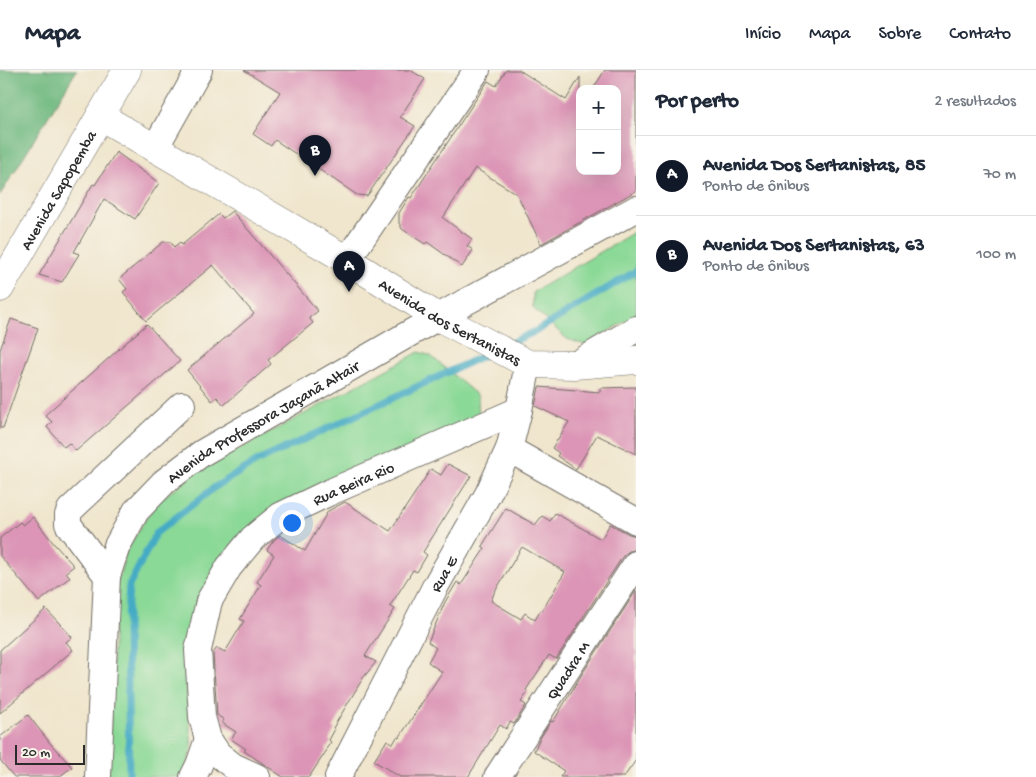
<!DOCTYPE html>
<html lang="pt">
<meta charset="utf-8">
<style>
body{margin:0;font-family:"Gochi Hand",sans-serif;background:#f2f2f3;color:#1f2937}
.controls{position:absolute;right:15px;top:15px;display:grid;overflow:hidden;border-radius:10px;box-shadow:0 5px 20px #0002}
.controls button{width:45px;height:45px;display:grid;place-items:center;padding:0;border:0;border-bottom:1px solid #e0e1e3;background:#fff;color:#1f2937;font:25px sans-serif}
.scale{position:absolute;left:15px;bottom:12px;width:70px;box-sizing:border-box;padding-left:5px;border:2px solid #2b2b2b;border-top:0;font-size:14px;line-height:18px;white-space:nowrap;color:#2b2b2b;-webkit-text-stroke:4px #f7f3e8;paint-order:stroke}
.you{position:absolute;left:291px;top:452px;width:18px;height:18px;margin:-12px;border:4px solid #fff;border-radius:50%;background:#1a73e8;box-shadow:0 0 0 8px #1a73e833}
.badge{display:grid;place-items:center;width:32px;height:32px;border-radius:50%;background:#111827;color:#fff;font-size:16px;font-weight:700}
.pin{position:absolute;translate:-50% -41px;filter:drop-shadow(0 1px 2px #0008)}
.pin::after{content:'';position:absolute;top:26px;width:18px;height:15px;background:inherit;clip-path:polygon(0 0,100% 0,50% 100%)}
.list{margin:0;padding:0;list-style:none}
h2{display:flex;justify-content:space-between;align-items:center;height:65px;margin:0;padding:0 20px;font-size:21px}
h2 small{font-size:16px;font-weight:400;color:#747a83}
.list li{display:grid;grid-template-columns:32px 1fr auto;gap:15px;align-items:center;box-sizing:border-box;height:80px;padding:0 20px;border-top:1px solid #e0e1e3}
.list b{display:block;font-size:19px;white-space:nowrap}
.list p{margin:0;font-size:16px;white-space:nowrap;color:#747a83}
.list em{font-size:16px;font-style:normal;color:#747a83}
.map{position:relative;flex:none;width:636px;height:707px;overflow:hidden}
header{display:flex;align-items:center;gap:30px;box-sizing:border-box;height:70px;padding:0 25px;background:#fff;border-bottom:1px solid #e0e1e3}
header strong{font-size:24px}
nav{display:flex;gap:28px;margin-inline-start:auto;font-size:18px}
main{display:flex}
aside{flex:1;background:#fff}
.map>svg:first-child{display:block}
.green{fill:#8bd997;stroke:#5b8261}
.forest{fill:#70b980;stroke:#4e7256}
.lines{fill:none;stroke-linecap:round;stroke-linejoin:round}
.stream{stroke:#44abc4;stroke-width:7}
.building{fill:#dc95b6;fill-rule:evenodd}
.street-casing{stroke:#706c64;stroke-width:28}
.secondary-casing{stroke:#706c64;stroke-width:29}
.street{stroke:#fff;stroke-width:26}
.secondary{stroke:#fff;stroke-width:28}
.labels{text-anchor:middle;stroke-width:4;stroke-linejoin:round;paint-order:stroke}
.street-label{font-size:16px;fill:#2b2b2b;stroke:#f7f3e8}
</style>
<header>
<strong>Mapa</strong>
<nav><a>Início</a><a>Mapa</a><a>Sobre</a><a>Contato</a></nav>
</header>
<main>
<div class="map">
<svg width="636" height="707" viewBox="0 0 636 707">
<rect width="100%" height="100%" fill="#f7f3e8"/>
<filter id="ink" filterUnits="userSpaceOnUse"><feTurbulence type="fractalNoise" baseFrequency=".02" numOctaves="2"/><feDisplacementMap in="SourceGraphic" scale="10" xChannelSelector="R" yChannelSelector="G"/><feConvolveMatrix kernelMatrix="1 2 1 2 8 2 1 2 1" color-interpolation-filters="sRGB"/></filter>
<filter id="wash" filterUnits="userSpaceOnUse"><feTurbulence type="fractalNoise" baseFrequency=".0096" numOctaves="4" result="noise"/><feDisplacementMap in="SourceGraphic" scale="20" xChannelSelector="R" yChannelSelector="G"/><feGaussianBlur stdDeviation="1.12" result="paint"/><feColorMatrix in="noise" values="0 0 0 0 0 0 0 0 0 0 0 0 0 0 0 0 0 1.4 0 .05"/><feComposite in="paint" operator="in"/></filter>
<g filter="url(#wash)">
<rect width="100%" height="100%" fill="#f0e6cd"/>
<g class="green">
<polygon points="636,161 636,245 585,275 567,269 533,238 533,222"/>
<polygon points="419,282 431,286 478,326 479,350 266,442 187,579 185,602 192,678 184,707 108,707 115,522 126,482 147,447 161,429 197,402"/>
</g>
<polygon class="forest" points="0,0 77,0 0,125"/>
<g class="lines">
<g class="stream">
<polyline points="506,275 536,261 636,201"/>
<polyline points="129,707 127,549 129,516 156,463 215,417 258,391 489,283"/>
</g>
</g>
<g id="blocks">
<g class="building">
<polygon points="244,0 410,0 425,9 400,47 415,56 367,126 357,125 275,70 271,76 253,64 280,22"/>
<polygon points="506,0 519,0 566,30 580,7 580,101 617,101 617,19 593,19 605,0 636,0 636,121 541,174 517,124 475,98 443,148 472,169 467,176 473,180 462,197 427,172 425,174 402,159 399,153 399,143 409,127 411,128 488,11 496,16"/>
<polygon points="116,82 159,113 135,149 104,129 74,182 79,184 62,212 39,205 93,114 95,115"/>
<polygon points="232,141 318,241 309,248 313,253 268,290 271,294 224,335 217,327 212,331 187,300 254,244 213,195 146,251 123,222 127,219 119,209 163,172 171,172 174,177 180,172 182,175 219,144 223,148"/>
<polygon points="11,249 38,258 3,358 0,358 0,280"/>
<polygon points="147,254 180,291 76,381 69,373 64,377 47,357 52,352 45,345"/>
<polygon points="539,317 600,322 600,318 636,317 636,384 597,365 576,399 557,386 559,383 552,378 569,352 535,336"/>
<polygon points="448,394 471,406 423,482 427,485 417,502 413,500 390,536 395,539 365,586 376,592 363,608 333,658 335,659 329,670 331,672 326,679 327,680 309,707 283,707 244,681 246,679 231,669 236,662 222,653 224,650 217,645 213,583 217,578 225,582 244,551 240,549 261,515 257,512 274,485 267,480 273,471 280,465 305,481 328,441 345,432 390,461 431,399 441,405"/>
<path d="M 506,438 L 535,455 L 542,446 L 550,451 L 555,443 L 601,469 L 610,454 L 629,464 L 636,466 L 636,479 L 629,481 L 623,486 L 556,589 L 549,585 L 526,620 L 528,622 L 521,632 L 526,635 L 514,654 L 510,652 L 506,659 L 500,655 L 468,707 L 400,707 L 374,691 L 387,670 L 393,674 L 397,667 L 399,668 L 442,602 L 428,592 L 436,578 L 428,572 L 445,532 L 457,512 L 461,515 L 485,478 L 482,476 ZM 522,477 L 565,502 L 542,541 L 541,540 L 535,550 L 525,543 L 521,549 L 491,531 L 494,523 Z"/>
<polygon points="33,447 55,475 74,496 66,502 70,507 39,532 0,486 0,468 20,452 23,455"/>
<polygon points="636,521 636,690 624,707 560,707 564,701 534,681 539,670 551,651 553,652 582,604"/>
<polygon points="46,539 72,567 66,572 73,580 0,643 0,580"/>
<polygon points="28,645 50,673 72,697 59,707 14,707 0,690 0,667"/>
</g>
</g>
</g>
<g filter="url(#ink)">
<use href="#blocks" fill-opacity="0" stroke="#706c64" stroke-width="1"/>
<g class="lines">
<g class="street-casing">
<g id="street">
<polyline points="155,78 199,0"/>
<polyline points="347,190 477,0"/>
<polyline points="575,295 636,259"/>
<polyline points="509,379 636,451"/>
<polyline points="107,506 68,454 68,445 70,440 182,335"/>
<path id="s1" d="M 98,707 L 107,506 L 117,476 L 136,441 L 164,412 L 202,383 L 438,247 L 636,139"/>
<polyline points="193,707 199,695 208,669"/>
<path id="s2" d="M 257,707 L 233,696 L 218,684 L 208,669 L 202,647 L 198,580 L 209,531 L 229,497 L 253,468 L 280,446 L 328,423 L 519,340"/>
<path id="s3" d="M 338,707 L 435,517 L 488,424 L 509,379 L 519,340 L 528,294"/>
<path id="s4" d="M 497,707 L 636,494"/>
</g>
</g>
<g class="secondary-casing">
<g id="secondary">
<path id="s5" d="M 100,46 L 347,190 L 438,247 L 528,294 L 575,295 L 636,290"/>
<path id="s6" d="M 0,218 L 127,0"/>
</g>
</g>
<use href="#street" class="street"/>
<use href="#secondary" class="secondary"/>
</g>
</g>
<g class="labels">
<g class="street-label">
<text dy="6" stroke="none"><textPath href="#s6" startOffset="114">Avenida Sapopemba</textPath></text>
<text dy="6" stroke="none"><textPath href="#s5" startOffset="406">Avenida dos Sertanistas</textPath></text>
<text dy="6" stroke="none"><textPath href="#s1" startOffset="429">Avenida Professora Jaçanã Altair</textPath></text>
<text dy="6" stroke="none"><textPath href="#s2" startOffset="396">Rua Beira Rio</textPath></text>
<text dy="6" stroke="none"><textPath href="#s3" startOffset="229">Rua E</textPath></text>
<text dy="6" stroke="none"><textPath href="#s4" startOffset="128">Quadra M</textPath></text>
</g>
</g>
</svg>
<div class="controls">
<button>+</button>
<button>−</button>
</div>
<div class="scale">20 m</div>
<div class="you"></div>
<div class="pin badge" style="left:349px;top:222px">A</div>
<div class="pin badge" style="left:315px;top:106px">B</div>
</div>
<aside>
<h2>Por perto<small>2 resultados</small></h2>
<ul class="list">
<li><span class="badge">A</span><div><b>Avenida Dos Sertanistas, 85</b><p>Ponto de ônibus</p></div><em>70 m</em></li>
<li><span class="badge">B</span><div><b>Avenida Dos Sertanistas, 63</b><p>Ponto de ônibus</p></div><em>100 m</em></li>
</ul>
</aside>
</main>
